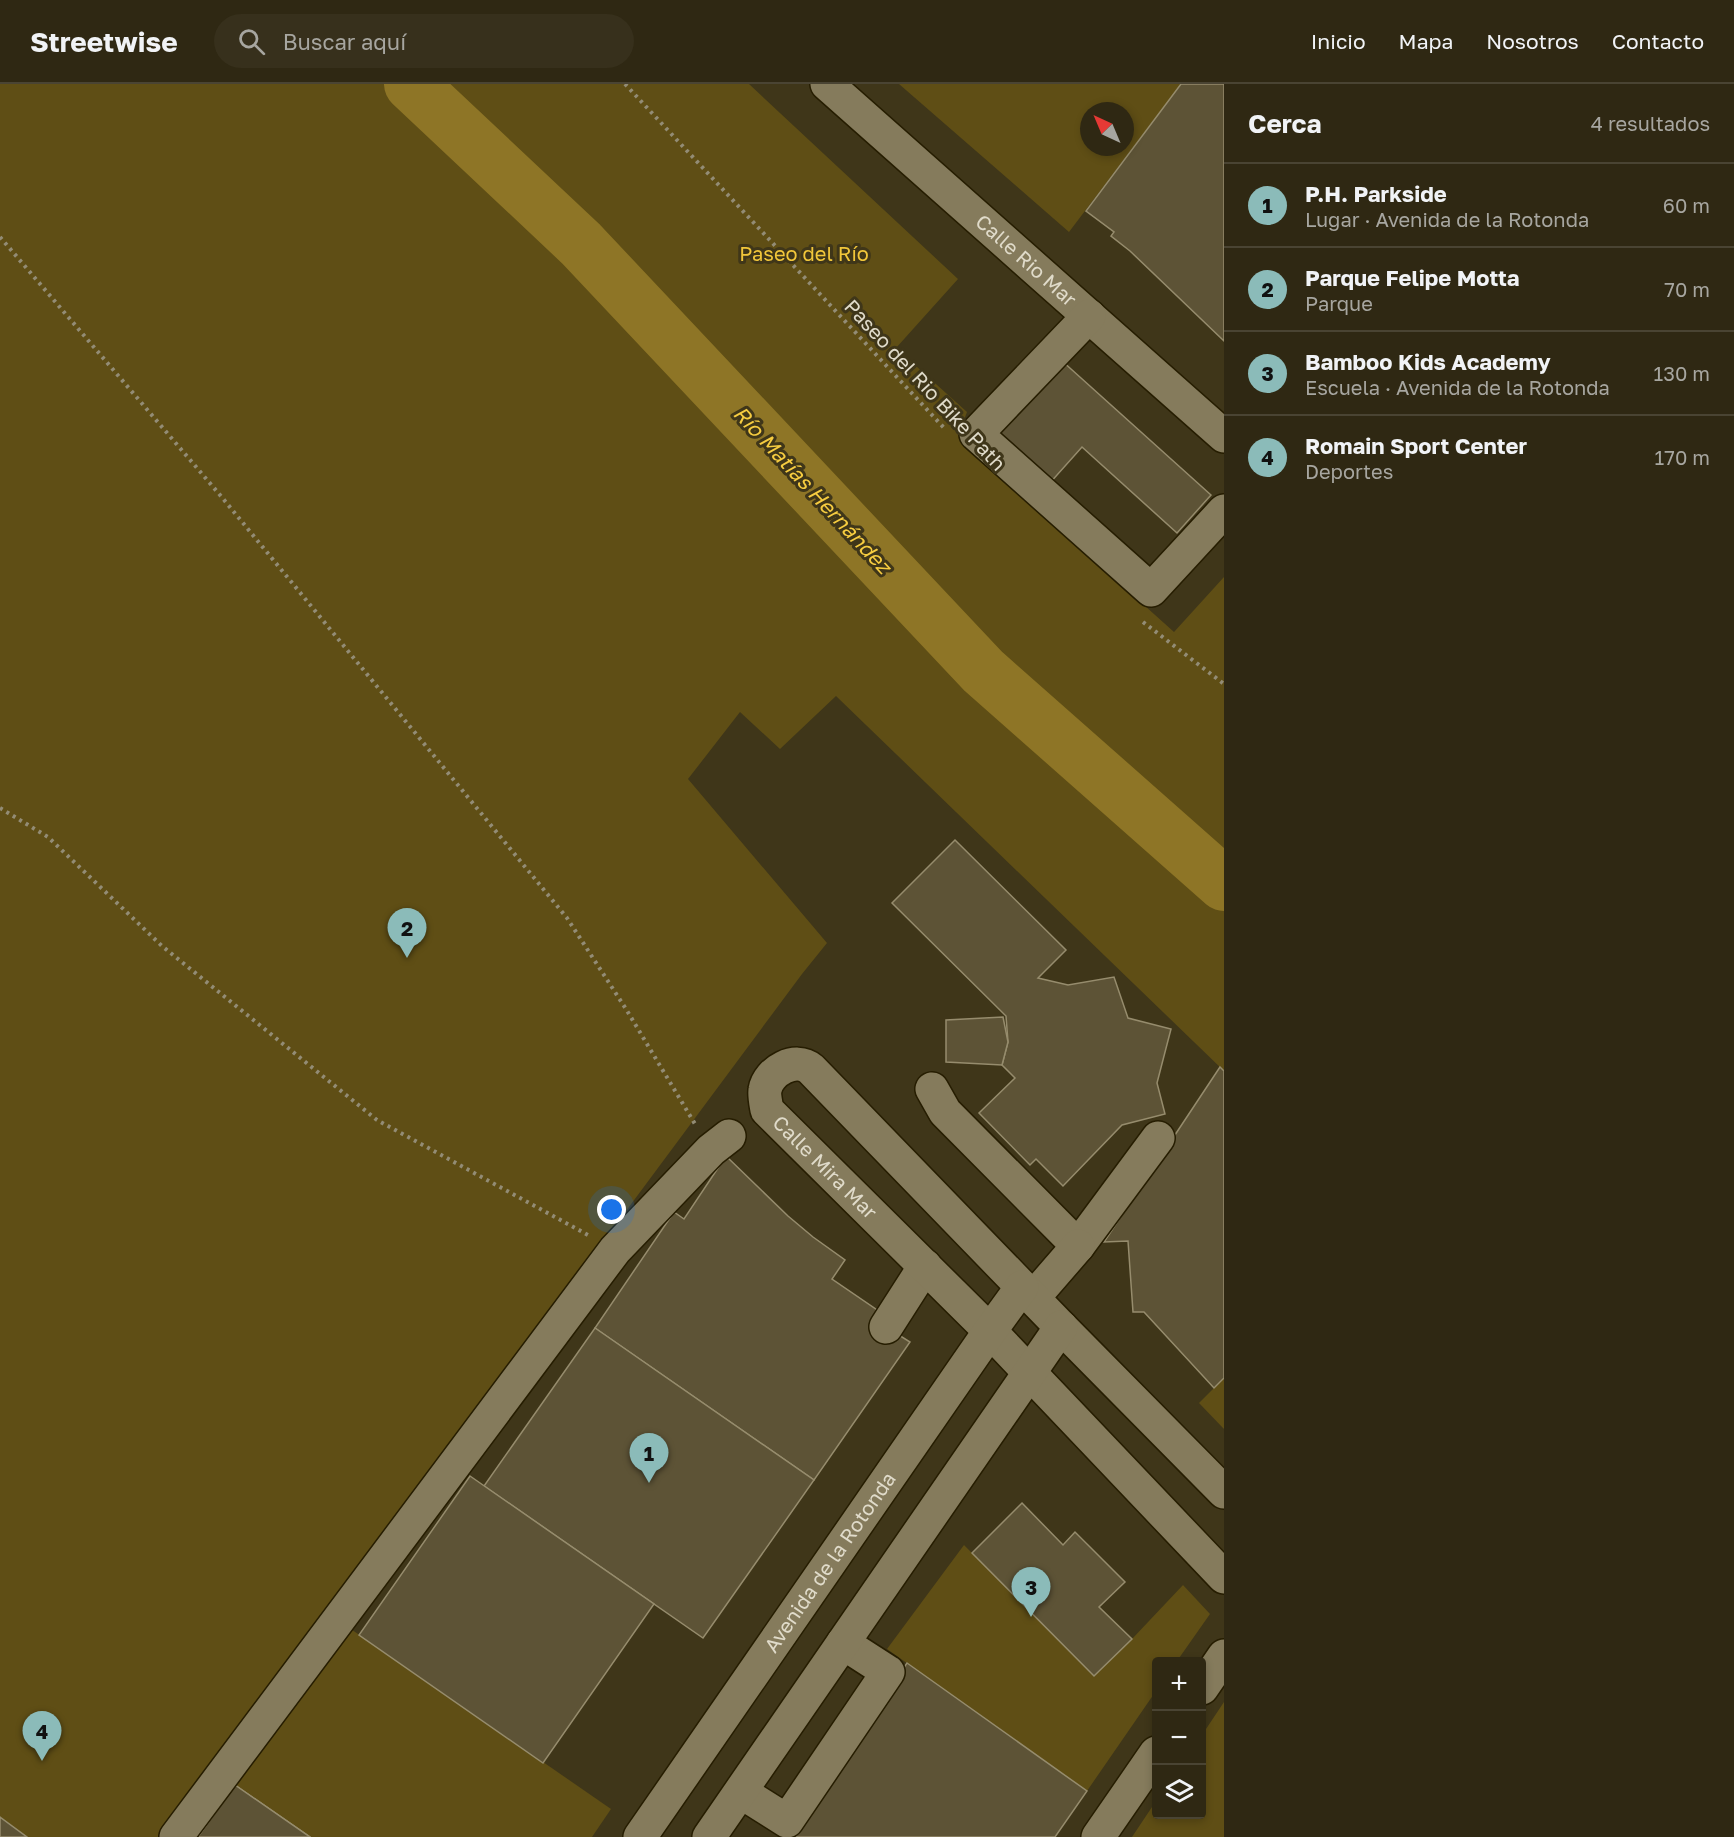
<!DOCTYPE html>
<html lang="es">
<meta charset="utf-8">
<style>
body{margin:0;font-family:"Golos Text",sans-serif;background:#37301c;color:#f1f3f6}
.controls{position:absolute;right:18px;bottom:18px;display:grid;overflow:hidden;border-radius:6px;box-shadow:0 3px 9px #0003}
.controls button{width:54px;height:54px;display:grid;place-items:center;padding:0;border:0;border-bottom:2px solid #4a4433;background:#2f2813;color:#f1f3f6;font:30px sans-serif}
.compass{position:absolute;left:1080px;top:18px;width:54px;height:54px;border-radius:50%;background:#2f2813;box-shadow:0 3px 9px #0003;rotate:316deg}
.you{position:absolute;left:612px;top:1126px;width:21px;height:21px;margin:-15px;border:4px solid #fff;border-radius:50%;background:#1a73e8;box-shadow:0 0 0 9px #1a73e833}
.badge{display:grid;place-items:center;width:39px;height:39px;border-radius:50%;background:#8bbbb9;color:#111;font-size:20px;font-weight:700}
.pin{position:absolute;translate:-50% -50px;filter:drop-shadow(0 2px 3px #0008)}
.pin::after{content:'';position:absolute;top:32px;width:21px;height:18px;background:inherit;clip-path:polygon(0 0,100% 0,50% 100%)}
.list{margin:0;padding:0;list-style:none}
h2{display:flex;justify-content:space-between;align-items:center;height:78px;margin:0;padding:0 24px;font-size:26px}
h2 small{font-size:20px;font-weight:400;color:#a7a6a0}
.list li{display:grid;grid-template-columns:39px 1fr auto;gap:18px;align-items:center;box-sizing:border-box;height:84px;padding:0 24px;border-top:2px solid #4a4433}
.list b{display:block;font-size:22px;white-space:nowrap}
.list p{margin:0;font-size:20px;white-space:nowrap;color:#a7a6a0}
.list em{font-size:20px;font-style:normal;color:#a7a6a0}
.icon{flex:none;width:33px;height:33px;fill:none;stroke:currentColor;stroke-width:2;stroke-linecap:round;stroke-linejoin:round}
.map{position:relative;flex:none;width:1224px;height:1753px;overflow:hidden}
header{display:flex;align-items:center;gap:36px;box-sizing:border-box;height:84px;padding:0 30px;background:#2f2813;border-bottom:2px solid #4a4433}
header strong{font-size:28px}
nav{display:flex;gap:33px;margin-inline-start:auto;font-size:21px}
.search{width:420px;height:54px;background:#37301c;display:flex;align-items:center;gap:15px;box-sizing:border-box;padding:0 21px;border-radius:33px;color:#a7a6a0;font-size:22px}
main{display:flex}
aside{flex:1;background:#2f2813}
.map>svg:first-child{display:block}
.green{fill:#5f4e15;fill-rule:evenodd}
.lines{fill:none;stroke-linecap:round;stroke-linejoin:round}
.river{stroke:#8e7526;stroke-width:54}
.building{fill:#5d5336;stroke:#968c6d;stroke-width:1.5}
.minor-casing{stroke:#261d01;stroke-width:36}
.path{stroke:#938c75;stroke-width:4;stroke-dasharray:3 4.5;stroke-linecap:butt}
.minor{stroke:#857b5c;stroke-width:33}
.labels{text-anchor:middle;stroke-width:6;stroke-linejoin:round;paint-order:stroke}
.park-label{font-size:20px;fill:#f1c63a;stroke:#3f3619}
.street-label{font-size:20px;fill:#e0dbca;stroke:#3f3619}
.water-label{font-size:21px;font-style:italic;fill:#f6cc40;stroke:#3f3619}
</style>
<header>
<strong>Streetwise</strong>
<div class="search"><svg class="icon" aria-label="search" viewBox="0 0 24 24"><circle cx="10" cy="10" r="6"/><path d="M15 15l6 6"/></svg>Buscar aquí</div>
<nav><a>Inicio</a><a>Mapa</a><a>Nosotros</a><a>Contacto</a></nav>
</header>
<main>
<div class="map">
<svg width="1224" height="1753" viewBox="0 0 1224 1753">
<rect width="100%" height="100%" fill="#3f3619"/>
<g class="green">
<polygon points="0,0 749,0 958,195 896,264 967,328 961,344 967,362 1174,548 1224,493 1224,987 836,612 780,665 740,628 688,695 827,859 802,890 161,1753 0,1753"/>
<path d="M 899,0 L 1181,0 L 1069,148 ZM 1089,27 L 1125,27 L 1125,63 L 1089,63 Z"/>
<polygon points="1224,1294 1224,1345 1199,1319"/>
<polygon points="964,1461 1094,1592 1132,1555 1183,1501 1210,1530 1177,1577 1156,1578 1156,1607 1087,1707 887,1565"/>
<polygon points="345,1541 611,1725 592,1753 310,1753 235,1701"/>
<polygon points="1224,1618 1224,1753 1132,1753 1156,1717 1156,1730 1202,1730 1202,1651"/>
</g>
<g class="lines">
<polyline class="river" points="411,0 581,160 983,587 1224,800"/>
</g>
<g class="building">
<polygon points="1181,0 1224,0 1224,257 1130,167 1111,152 1114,148 1086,127"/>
<polygon points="1061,276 1211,411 1177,449 1082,363 1049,400 994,351"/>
<polygon points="955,756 1066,866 1038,894 1068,901 1114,893 1128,934 1171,945 1157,999 1165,1030 1122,1041 1063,1102 1036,1075 1030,1081 979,1029 1015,994 1002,981 1008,958 1006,932 892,819"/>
<polygon points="1003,933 1008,958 1002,981 946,978 946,936"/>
<polygon points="1220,983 1224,987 1224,1294 1214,1304 1144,1228 1133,1228 1128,1157 1104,1158"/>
<polygon points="726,1072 788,1132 813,1153 845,1176 832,1195 883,1230 886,1243 910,1258 814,1396 595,1244 674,1128 684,1135"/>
<polygon points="595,1244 814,1396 703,1554 484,1402"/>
<polygon points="470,1392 654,1520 543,1679 359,1551"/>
<polygon points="1022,1419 1063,1461 1075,1448 1125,1498 1099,1523 1132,1555 1094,1592 972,1469"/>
<polygon points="907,1579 1087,1707 1055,1753 786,1753"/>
<polygon points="235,1701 310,1753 198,1753"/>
<polygon points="235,1701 310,1753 198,1753"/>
<polygon points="0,1733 27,1753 0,1753"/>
</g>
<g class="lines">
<g class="minor-casing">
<g id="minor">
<path id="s1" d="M 827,0 L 1224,352"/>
<polyline points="1089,232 976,350 1151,506 1224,427"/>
<polyline points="932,1005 945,1028 1078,1162 1158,1054"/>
<polyline points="1033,1214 1078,1162"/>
<polyline points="886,1243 925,1182"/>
<path id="s2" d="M 1224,1408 L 1061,1243 L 811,985 C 796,972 768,987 765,1006 C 764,1011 766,1020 767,1026 L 990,1247 L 1224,1493"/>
<polyline points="1202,1604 1224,1572"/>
<polyline points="741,1708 787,1737 888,1588 843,1559"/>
<polyline points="176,1753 615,1166 711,1066 729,1052"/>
<path id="s3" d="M 640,1753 L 990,1247 L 1022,1203"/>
<polyline points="709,1753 1061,1243"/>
<polyline points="1098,1753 1156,1669"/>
</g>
</g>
<g class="path">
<polyline points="625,0 945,345"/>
<polyline points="0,153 220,411 567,834 626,925 695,1040"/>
<polyline points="1143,538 1224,600"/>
<polyline points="0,724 48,753 162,862 377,1036 588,1151"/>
</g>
<use href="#minor" class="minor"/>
</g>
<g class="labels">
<g class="park-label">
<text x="804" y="177">Paseo del Río</text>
</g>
<g class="street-label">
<text dy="7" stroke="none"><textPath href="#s1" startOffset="266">Calle Rio Mar</textPath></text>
<text transform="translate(925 301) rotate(47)" y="7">Paseo del Rio Bike Path</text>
<text dy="7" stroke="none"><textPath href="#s2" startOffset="752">Calle Mira Mar</textPath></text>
<text dy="7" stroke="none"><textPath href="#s3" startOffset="334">Avenida de la Rotonda</textPath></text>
</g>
<g class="water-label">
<text transform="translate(812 406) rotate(47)" y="7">Río Matías Hernández</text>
</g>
</g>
</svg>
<div class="controls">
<button>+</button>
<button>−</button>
<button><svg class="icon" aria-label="layers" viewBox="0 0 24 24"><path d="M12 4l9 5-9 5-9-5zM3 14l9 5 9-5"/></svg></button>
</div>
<svg class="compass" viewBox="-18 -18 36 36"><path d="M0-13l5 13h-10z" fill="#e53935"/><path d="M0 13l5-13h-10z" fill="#a7a6a0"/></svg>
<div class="you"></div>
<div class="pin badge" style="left:649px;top:1399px">1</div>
<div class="pin badge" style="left:407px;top:874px">2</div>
<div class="pin badge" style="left:1031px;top:1533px">3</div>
<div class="pin badge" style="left:42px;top:1677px">4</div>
</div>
<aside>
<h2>Cerca<small>4 resultados</small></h2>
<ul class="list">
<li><span class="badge">1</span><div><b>P.H. Parkside</b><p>Lugar · Avenida de la Rotonda</p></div><em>60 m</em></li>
<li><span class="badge">2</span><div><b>Parque Felipe Motta</b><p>Parque</p></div><em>70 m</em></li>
<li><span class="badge">3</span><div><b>Bamboo Kids Academy</b><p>Escuela · Avenida de la Rotonda</p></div><em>130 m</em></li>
<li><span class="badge">4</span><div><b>Romain Sport Center</b><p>Deportes</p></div><em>170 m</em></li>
</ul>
</aside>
</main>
